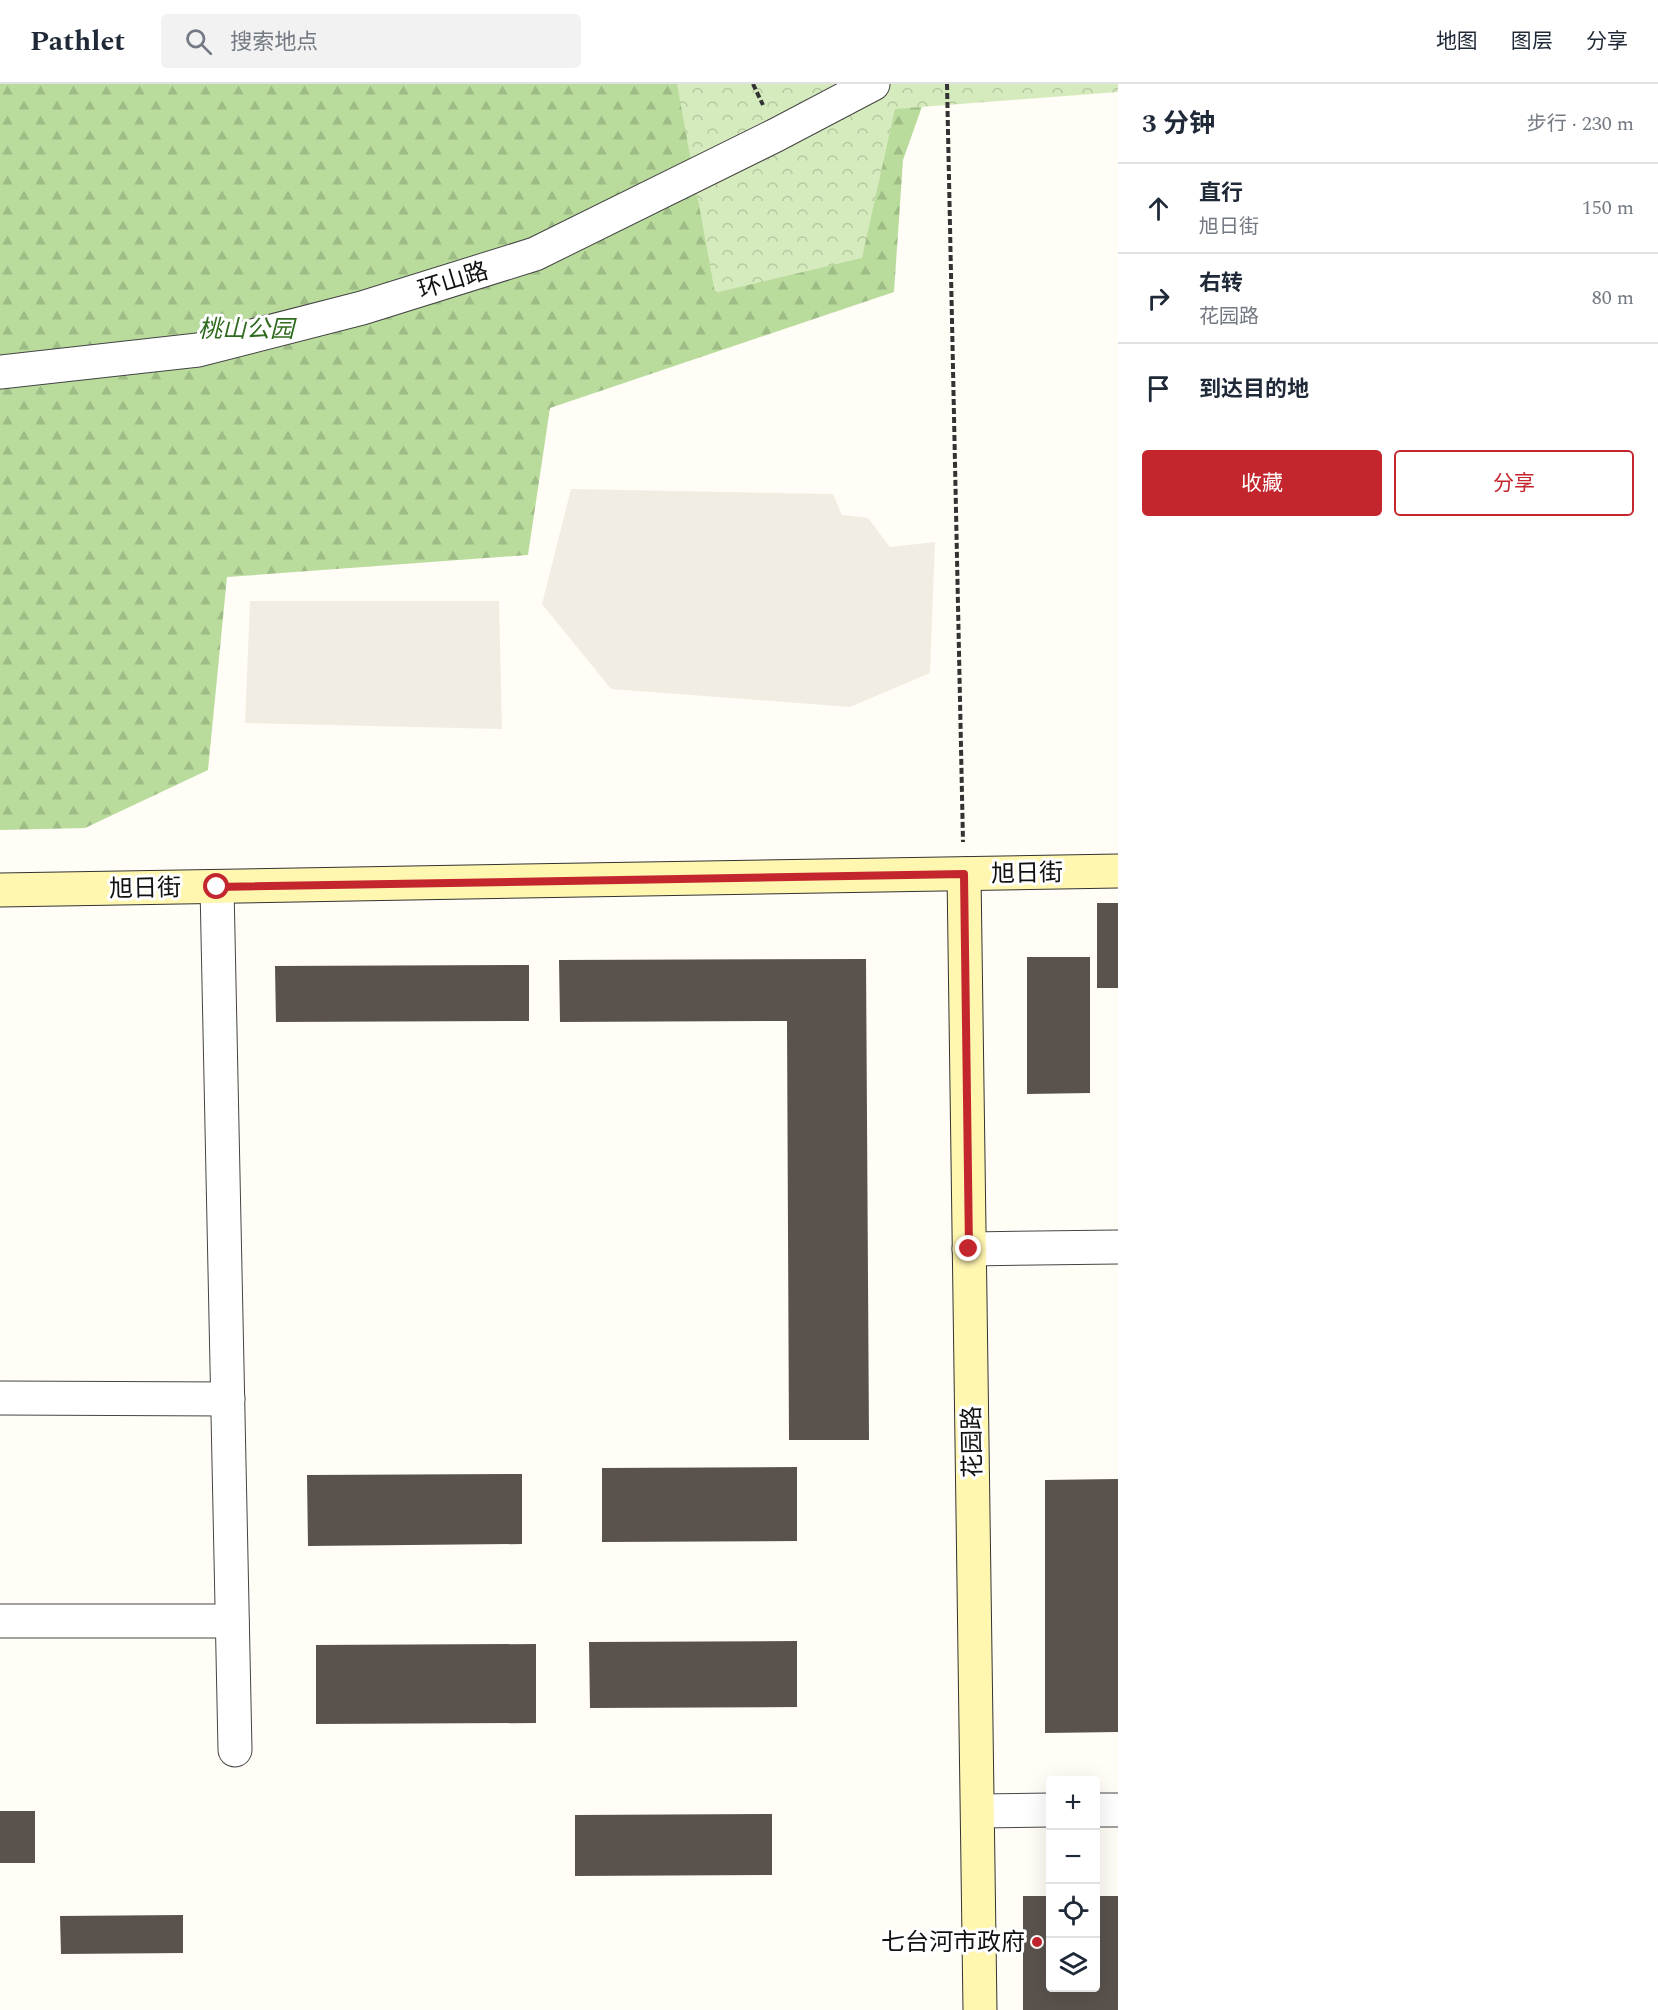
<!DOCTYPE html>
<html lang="zh">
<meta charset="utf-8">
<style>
body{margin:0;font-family:Spectral,"Noto Sans SC",serif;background:#f2f2f3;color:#1f2937}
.controls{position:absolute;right:18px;bottom:18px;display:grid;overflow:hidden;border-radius:6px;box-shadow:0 6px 24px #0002}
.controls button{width:54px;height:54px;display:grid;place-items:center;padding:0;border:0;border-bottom:2px solid #e0e1e3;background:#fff;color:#1f2937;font:30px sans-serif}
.stop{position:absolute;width:18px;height:18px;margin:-14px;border:4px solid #c4262e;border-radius:50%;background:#fff}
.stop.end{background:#c4262e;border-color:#fff;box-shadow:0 2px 6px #0008}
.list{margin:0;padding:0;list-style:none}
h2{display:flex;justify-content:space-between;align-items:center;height:78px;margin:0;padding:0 24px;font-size:26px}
h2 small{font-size:20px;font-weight:400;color:#747a83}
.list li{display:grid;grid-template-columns:39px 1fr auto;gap:18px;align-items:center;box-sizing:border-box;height:90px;padding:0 24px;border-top:2px solid #e0e1e3}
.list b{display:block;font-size:22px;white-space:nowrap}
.list p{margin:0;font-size:20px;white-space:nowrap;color:#747a83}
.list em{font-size:20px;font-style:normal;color:#747a83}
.actions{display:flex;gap:12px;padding:18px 24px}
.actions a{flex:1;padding:14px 0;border:2px solid #c4262e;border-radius:6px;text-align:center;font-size:21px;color:#c4262e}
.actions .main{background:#c4262e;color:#fff}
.icon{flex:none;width:33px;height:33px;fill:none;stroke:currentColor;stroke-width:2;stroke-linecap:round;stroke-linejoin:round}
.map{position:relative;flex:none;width:1118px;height:1926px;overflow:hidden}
header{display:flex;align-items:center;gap:36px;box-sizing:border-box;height:84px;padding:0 30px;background:#fff;border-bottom:2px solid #e0e1e3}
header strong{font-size:28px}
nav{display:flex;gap:33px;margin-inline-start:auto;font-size:21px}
.search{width:420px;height:54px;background:#f2f2f3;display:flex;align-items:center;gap:15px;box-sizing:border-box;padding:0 21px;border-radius:6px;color:#747a83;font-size:22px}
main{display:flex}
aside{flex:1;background:#fff}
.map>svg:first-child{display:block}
.forest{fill:url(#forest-firs)}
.park{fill:url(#park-crowns)}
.plaza{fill:#f1ede2}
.building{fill:#5a524d}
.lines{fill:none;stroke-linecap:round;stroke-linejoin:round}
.street-casing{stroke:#444;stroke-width:35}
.secondary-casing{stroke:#333;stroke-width:35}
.path{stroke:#333;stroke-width:4;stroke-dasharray:6 3;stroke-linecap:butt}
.street{stroke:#fff;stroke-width:33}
.secondary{stroke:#fff6b0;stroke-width:33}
.route{stroke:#c4262e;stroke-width:8}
.poi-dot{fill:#c4262e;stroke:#fff;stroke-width:2}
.labels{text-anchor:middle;stroke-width:6;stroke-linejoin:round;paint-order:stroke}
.street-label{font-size:24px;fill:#111;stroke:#fff}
.park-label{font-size:24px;font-style:italic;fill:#2f6b1f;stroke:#fff}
.poi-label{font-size:24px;fill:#111;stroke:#fff;text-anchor:end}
</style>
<header>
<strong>Pathlet</strong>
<div class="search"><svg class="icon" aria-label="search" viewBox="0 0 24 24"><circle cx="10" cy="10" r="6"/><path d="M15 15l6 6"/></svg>搜索地点</div>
<nav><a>地图</a><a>图层</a><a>分享</a></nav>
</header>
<main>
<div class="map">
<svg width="1118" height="1926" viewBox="0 0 1118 1926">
<defs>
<pattern id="forest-firs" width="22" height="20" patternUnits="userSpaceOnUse" patternTransform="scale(1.5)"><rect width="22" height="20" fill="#b9dc9c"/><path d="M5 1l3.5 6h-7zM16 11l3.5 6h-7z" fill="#9ebc85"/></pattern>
<pattern id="park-crowns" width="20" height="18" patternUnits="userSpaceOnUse" patternTransform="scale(1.5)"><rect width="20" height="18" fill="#d5ebbd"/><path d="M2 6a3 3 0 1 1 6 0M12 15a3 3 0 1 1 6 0" fill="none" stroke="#b6c8a1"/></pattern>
</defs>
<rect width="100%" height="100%" fill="#fffdf5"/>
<polygon class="forest" points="0,0 930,0 903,76 894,208 550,324 528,471 227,493 208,686 85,744 0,746"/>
<polygon class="park" points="677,0 1118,0 1118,8 895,25 862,174 715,209"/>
<g class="plaza">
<polygon points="571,405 833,410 842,431 868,434 890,463 935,458 930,589 850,623 611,605 542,520"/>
<polygon points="250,517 499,517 502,645 245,639"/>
</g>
<g class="building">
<rect x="1097" y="819" width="21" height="85"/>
<polygon points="1027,873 1090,873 1090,1009 1027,1010"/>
<polygon points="866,875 869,1356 789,1356 787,937 560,938 559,876"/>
<polygon points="529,881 529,937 276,938 275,882"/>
<polygon points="797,1383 797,1457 602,1458 602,1384"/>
<polygon points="522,1390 522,1460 308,1462 307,1391"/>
<polygon points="1118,1395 1118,1648 1045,1649 1045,1396"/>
<polygon points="797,1557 797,1623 590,1624 589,1558"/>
<polygon points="536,1560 536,1639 316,1640 316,1561"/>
<rect x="0" y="1727" width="35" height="52"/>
<polygon points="772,1730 772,1791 575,1792 575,1731"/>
<polygon points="1023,1812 1050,1812 1050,1904 1096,1904 1096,1812 1118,1812 1118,1926 1023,1926"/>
<polygon points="183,1831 183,1869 61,1870 60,1832"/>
</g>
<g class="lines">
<g class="street-casing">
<g id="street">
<polyline points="0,288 198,266 362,224 535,170 776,51 873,0"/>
<polyline points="217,803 235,1666"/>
<polyline points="969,1165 1118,1163"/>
<polyline points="0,1314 228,1315"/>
<polyline points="0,1537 232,1537"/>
<polyline points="1096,1726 1118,1726"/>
<polyline points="978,1727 1050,1726"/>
</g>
</g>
<g class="secondary-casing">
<g id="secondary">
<polyline points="964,790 980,1926"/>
<polyline points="0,806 1118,787"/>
</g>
</g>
<g class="path">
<polyline points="753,0 763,21"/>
<polyline points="947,0 963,758"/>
</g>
<use href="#street" class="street"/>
<use href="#secondary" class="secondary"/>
</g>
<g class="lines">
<polyline class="route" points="217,803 964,790 969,1165"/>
</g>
<circle class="poi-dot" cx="1037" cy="1858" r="6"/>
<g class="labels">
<g class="street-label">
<text transform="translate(453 196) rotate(-17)" y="8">环山路</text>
<text transform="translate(1027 789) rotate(-1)" y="8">旭日街</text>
<text transform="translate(145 804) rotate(-1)" y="8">旭日街</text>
<text transform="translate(972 1358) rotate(-91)" y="8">花园路</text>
</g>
<g class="park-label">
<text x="246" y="253">桃山公园</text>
</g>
<g class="poi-label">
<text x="1025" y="1866">七台河市政府</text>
</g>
</g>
</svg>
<div class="controls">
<button>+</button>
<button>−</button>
<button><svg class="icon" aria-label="locate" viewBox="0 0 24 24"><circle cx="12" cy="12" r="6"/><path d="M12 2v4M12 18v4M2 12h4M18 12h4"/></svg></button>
<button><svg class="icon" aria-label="layers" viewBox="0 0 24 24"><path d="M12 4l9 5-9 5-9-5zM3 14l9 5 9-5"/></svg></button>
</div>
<div class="stop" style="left:217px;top:803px"></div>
<div class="stop end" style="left:969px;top:1165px"></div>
</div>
<aside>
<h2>3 分钟<small>步行 · 230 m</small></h2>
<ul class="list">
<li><svg class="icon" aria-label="ahead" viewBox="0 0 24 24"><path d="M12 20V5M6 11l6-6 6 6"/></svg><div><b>直行</b><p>旭日街</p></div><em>150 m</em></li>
<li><svg class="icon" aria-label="right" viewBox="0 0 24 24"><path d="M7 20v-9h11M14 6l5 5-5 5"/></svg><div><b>右转</b><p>花园路</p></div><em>80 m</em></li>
<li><svg class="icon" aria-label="arrive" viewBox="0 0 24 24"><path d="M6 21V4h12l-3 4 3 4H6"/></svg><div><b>到达目的地</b></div></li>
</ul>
<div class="actions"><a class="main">收藏</a><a>分享</a></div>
</aside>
</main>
